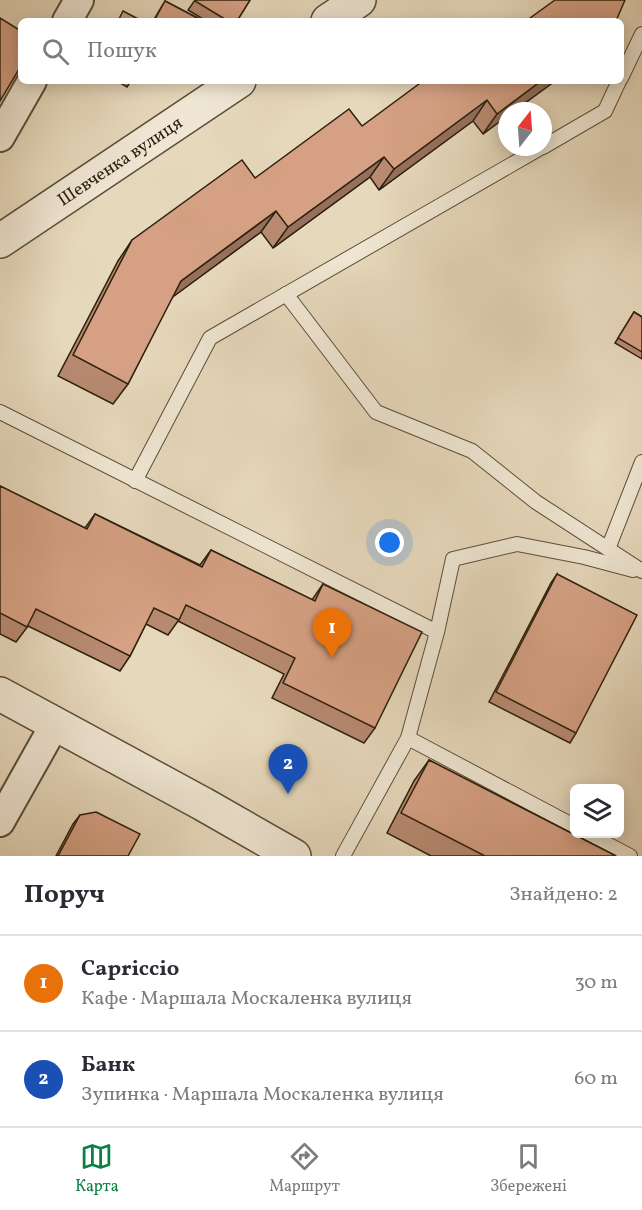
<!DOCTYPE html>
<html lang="uk">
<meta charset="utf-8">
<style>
body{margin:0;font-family:Vollkorn,serif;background:#f7f7f7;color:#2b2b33}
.controls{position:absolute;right:18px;bottom:18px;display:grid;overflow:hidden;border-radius:9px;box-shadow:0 3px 15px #0003}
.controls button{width:54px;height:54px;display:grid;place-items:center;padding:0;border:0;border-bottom:2px solid #e1e1e2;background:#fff;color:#2b2b33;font:30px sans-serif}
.compass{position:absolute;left:498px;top:102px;width:54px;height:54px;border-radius:50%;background:#fff;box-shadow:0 3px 15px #0003;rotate:17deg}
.you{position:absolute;left:390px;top:543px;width:21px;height:21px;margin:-15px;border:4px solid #fff;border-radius:50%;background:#1a73e8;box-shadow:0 0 0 9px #1a73e833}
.badge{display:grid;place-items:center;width:39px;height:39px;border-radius:50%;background:#0b8043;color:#fff;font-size:20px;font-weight:700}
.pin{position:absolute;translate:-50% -50px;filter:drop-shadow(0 2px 3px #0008)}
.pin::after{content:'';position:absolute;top:32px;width:21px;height:18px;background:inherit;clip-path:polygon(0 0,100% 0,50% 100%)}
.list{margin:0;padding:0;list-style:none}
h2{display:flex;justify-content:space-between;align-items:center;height:78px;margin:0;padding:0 24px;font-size:26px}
h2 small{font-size:20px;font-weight:400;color:#7c7c81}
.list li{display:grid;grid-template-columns:39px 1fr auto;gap:18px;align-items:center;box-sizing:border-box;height:96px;padding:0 24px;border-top:2px solid #e1e1e2}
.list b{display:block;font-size:22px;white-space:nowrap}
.list p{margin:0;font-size:20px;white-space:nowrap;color:#7c7c81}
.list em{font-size:20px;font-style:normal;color:#7c7c81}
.icon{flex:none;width:33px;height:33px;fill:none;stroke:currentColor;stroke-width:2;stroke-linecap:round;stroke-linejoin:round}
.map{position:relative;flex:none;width:642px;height:856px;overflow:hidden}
.search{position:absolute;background:#fff;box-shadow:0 3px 15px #0003;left:18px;right:18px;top:18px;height:66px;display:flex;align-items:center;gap:15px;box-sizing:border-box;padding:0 21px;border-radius:9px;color:#7c7c81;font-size:22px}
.sheet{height:270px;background:#fff}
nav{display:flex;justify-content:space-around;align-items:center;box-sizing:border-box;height:84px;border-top:2px solid #e1e1e2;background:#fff;font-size:16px;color:#7c7c81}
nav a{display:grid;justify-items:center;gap:3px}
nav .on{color:#0b8043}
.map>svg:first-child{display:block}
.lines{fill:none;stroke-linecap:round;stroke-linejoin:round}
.service-casing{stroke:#5c4e39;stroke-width:16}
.minor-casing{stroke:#5c4e39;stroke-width:32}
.tertiary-casing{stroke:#5c4e39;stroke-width:36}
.service{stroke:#efe6d3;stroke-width:14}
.minor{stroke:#efe6d3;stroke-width:28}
.tertiary{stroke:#efe6d3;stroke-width:33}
.wall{fill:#b78a71;stroke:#2e200e;stroke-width:1.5}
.shaded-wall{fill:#95705c;stroke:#2e200e;stroke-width:1.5}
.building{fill:#d5a083;stroke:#2e200e;stroke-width:1.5}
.labels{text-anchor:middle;stroke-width:5;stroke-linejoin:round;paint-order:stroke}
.street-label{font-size:18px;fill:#2e200e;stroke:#efe6d3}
</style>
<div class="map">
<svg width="642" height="856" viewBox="0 0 642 856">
<rect width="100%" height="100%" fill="#e6d8bb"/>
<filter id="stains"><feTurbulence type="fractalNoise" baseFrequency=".00333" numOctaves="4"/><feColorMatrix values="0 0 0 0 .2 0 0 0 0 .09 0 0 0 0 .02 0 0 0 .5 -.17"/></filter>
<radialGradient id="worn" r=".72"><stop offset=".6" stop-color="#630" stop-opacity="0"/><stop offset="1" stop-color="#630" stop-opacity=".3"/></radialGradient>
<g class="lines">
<g class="service-casing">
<g id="service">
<polyline points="621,78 642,34"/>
<polyline points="543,147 605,111 619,81"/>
<polyline points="286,294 376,412 472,451 536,502 642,571"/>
<polyline points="0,412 437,632 408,738"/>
<polyline points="135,481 210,338 542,147"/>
<polyline points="608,549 642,462"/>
<polyline points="437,632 453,559 517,544 584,557 633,570"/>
<polyline points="588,834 630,856"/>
<polyline points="343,856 408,738 574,826"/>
</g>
</g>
<g class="minor-casing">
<g id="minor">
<polyline points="67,21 79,0"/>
<polyline points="0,137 32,81"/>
<polyline points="0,822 55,724"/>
</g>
</g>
<g class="tertiary-casing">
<g id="tertiary">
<polyline points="328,21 359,0"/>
<path id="s1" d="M 0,241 L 239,81"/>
<polyline points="0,694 203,804 294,856"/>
</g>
</g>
<use href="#service" class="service"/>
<use href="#minor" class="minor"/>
<use href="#tertiary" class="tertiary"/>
</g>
<g class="wall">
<polygon points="195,0 250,0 237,21 206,21 188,10"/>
<polygon points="165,1 203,21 153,21"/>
<polygon points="117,81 131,81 127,87"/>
<polygon points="555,81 514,111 507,111 507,116 483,134 473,121 379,190 370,177 273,248 261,232 172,297 128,384 113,404 58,376 118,261 132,240 255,178 362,126"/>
<polygon points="634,312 642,317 642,359 615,343"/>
<polygon points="0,486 85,528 95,514 200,565 211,550 312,600 323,584 375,728 364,743 272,698 284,674 178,621 168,635 146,624 130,656 120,671 28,626 16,642 0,634"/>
<polygon points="557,574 576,733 570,743 489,702 551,583"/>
<polygon points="429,760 616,856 431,856 387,833 414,781"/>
<polygon points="80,815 128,856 56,856 73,824"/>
</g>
<g class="shaded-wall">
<polygon points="541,81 555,81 514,111 507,111 507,116 483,134 497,114"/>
<polygon points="487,100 473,121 379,190 394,169"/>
<polygon points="384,157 370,177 273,248 288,227"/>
<polygon points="276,211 261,232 166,302 181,281"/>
</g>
<g class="building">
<polygon points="195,0 250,0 237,21 228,21 195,1"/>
<polygon points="555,0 625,0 616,21 526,21"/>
<polygon points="165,1 203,21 154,21"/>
<polygon points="123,11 142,21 118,21"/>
<polygon points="0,18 21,31 21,66 0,101"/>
<polygon points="423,81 541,81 497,114 487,100 394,169 384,157 288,227 276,211 181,281 128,384 73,355 132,240 242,160 255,178 349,109 362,126"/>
<polygon points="634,312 642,317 642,352 618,338"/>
<polygon points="0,486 87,529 95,514 202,567 211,550 315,601 323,584 422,632 375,728 283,683 295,658 186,605 179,620 154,608 130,656 36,609 27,627 0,613"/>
<polygon points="557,574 637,615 576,733 496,692"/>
<polygon points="429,760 616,856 485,856 401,813"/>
<polygon points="96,812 140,834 128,856 58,856 80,815"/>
</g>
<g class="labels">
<g class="street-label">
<text dy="6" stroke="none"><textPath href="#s1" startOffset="144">Шевченка вулиця</textPath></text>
</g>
</g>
<rect width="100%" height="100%" filter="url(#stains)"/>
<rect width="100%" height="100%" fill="url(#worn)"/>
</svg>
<div class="controls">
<button><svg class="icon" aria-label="layers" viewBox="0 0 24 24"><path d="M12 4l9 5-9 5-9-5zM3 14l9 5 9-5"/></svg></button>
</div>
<svg class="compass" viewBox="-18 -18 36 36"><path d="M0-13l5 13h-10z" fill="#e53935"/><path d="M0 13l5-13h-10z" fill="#7c7c81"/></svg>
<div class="you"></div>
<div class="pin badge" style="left:332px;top:658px;background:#e8710a">1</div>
<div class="pin badge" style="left:288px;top:794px;background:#1a4fb4">2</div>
<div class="search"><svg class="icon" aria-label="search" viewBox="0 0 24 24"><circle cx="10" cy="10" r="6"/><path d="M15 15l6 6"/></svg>Пошук</div>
</div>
<section class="sheet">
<h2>Поруч<small>Знайдено: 2</small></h2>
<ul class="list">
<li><span class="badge" style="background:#e8710a">1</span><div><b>Capriccio</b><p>Кафе · Маршала Москаленка вулиця</p></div><em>30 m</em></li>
<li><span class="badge" style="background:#1a4fb4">2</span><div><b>Банк</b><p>Зупинка · Маршала Москаленка вулиця</p></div><em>60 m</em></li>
</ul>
</section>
<nav>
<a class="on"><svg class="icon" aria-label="map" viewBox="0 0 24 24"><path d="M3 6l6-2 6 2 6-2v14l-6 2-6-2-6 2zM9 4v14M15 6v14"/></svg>Карта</a>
<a><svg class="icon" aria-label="directions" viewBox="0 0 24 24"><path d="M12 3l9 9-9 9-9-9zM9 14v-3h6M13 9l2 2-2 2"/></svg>Маршрут</a>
<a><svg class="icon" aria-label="saved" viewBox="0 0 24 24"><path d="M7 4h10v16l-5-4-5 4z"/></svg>Збережені</a>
</nav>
